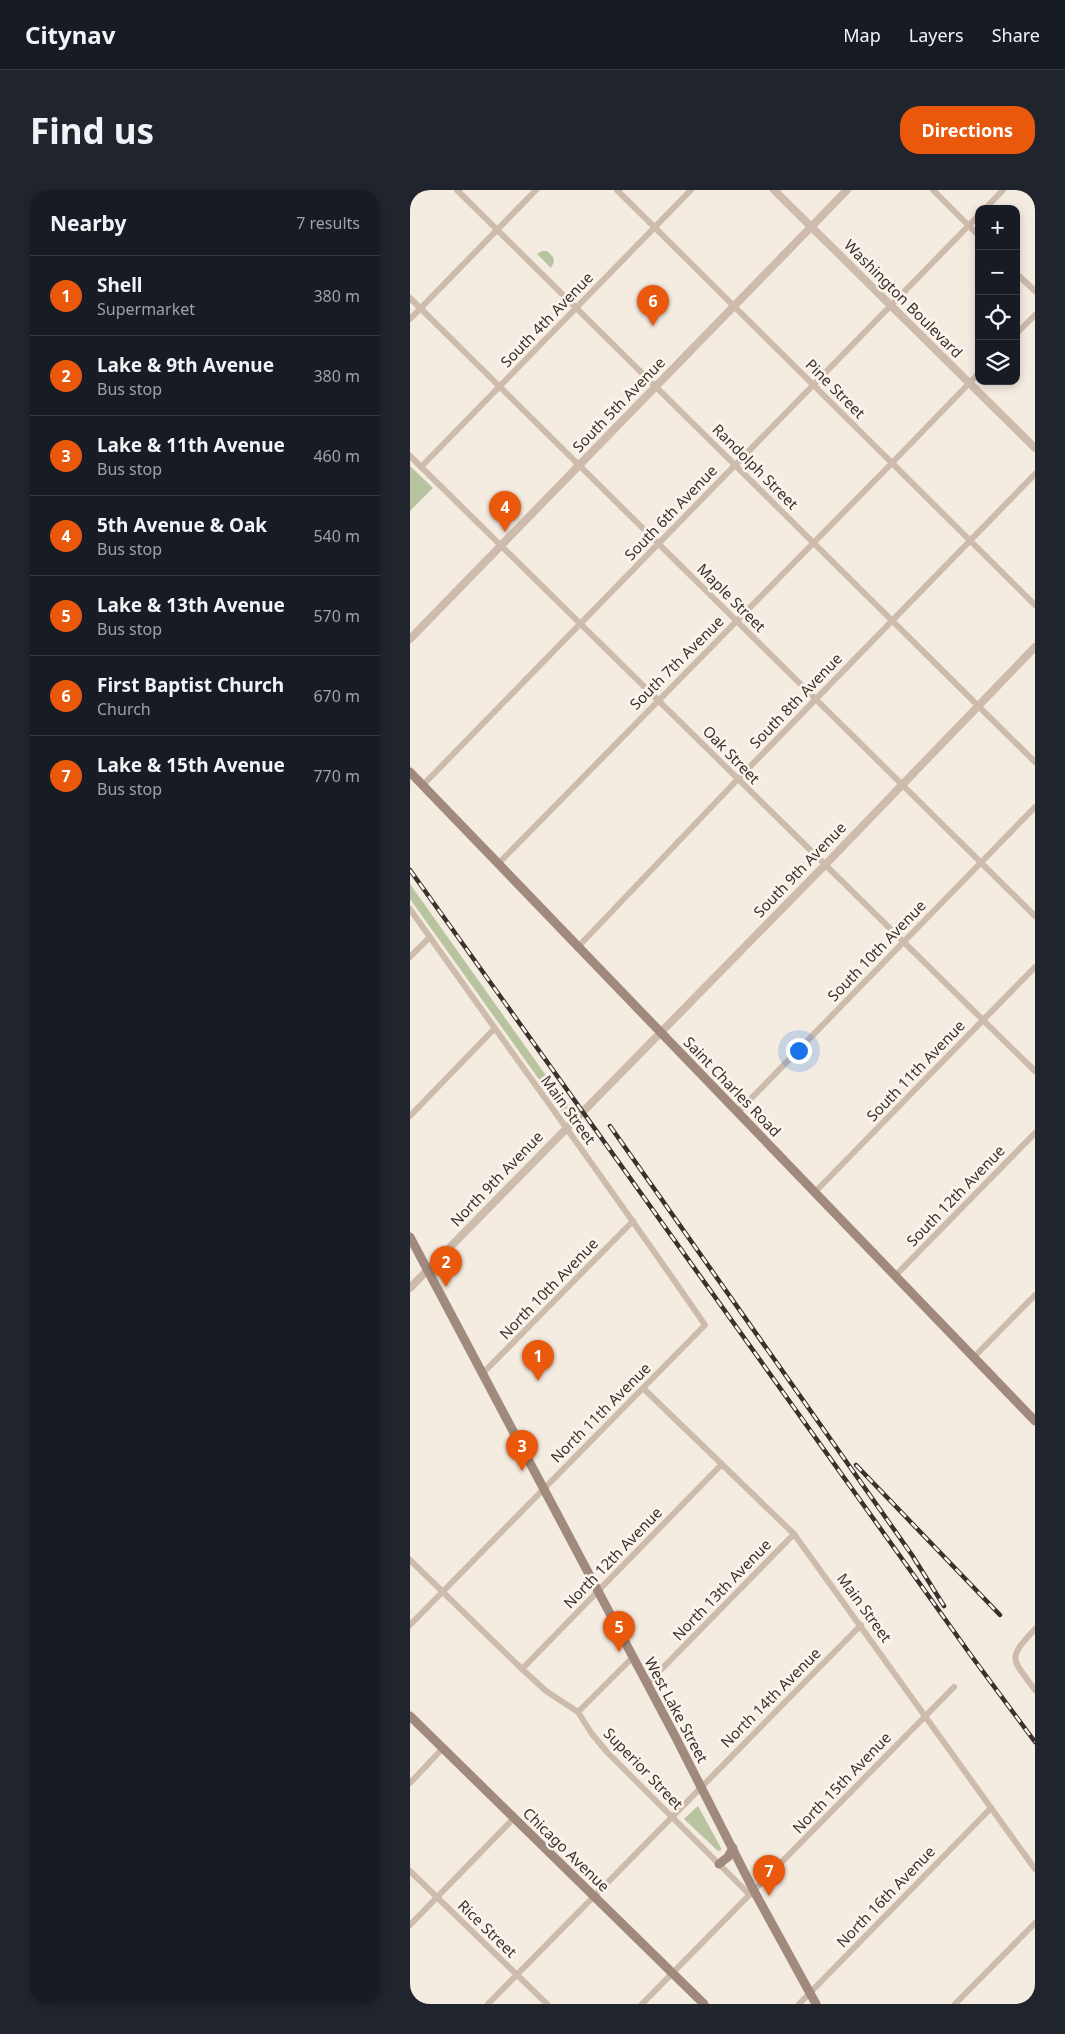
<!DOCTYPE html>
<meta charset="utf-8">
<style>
body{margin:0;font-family:"Noto Sans",sans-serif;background:#20242c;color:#f1f3f6}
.controls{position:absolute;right:15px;top:15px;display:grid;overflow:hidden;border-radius:10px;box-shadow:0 2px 8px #0003}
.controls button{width:45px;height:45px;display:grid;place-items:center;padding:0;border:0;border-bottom:1px solid #363941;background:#171b24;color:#f1f3f6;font:25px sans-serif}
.you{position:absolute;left:388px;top:860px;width:18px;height:18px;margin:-12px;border:4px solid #fff;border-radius:50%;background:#1a73e8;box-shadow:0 0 0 8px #1a73e833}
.badge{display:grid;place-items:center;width:32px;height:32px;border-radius:50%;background:#ea580c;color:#fff;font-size:16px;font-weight:700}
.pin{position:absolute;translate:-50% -41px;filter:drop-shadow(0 1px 2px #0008)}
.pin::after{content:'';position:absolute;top:26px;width:18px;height:15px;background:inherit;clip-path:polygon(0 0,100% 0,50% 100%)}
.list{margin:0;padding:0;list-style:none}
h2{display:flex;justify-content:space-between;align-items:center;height:65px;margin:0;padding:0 20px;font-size:21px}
h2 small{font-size:16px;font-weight:400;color:#9ea1a6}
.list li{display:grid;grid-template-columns:32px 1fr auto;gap:15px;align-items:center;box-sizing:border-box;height:80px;padding:0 20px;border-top:1px solid #363941}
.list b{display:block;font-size:19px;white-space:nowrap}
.list p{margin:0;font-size:16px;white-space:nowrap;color:#9ea1a6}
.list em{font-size:16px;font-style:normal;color:#9ea1a6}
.icon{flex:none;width:28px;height:28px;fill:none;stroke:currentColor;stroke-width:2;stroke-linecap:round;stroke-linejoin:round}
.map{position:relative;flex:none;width:625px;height:1814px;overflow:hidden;border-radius:20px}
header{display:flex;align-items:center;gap:30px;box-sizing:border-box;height:70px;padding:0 25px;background:#171b24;border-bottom:1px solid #363941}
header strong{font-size:24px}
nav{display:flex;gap:28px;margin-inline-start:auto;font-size:18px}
.intro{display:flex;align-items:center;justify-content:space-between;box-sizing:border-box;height:120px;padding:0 30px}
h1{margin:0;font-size:35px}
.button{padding:12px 22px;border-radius:20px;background:#ea580c;color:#fff;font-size:18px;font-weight:700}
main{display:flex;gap:30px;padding:0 30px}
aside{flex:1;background:#171b24;border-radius:20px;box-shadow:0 2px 8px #0003}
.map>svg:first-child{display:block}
.green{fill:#b8c4a0}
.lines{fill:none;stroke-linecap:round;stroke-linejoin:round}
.minor{stroke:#cdbbac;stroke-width:6}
.tertiary{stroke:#cdbbac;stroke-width:8}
.secondary{stroke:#a18a7d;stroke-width:9}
.rail-casing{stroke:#3b302b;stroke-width:4.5}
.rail{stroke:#fbf5ee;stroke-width:2.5;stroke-dasharray:8;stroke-linecap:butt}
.labels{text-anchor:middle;stroke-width:5;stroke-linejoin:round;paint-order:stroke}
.street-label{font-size:15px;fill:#3b302b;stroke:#fbf5ee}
</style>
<header>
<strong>Citynav</strong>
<nav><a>Map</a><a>Layers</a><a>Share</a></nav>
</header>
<div class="intro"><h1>Find us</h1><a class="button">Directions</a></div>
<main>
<aside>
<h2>Nearby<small>7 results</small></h2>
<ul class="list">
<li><span class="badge">1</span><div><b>Shell</b><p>Supermarket</p></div><em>380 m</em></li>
<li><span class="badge">2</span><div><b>Lake &amp; 9th Avenue</b><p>Bus stop</p></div><em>380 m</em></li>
<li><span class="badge">3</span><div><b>Lake &amp; 11th Avenue</b><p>Bus stop</p></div><em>460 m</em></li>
<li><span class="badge">4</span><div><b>5th Avenue &amp; Oak</b><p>Bus stop</p></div><em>540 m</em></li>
<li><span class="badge">5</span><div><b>Lake &amp; 13th Avenue</b><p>Bus stop</p></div><em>570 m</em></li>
<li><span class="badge">6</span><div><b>First Baptist Church</b><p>Church</p></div><em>670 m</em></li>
<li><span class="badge">7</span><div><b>Lake &amp; 15th Avenue</b><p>Bus stop</p></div><em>770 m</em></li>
</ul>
</aside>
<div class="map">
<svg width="625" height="1814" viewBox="0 0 625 1814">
<rect width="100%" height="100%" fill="#f4ebe1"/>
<g class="green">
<polygon points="132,61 137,61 143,67 144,72 141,78 127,64"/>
<polygon points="0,276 23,298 0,321"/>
<polygon points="0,694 159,918 153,923 0,709"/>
<polygon points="288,1616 311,1658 311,1660 308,1661 274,1629"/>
</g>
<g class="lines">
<g class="minor">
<polyline points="47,0 625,572"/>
<polyline points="207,0 625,415"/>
<polyline points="523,0 569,46"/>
<polyline points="575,19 593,0"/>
<polyline points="606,83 625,101"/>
<polyline points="0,108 625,726"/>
<polyline points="0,129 126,0"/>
<polyline points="606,144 625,125"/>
<path d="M 0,266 C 209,471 416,677 625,881"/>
<polyline points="11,277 281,0"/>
<polyline points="13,595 569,25"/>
<polyline points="88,674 482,273 569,183"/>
<path d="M 0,719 C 98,858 199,995 295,1135 L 0,1435"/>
<polyline points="167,758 327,590 625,284"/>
<polyline points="0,767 20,747"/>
<polyline points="328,922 625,617"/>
<polyline points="0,926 84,839"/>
<polyline points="405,1002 625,777"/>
<polyline points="485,1086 625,943"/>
<polyline points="564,1167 625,1105"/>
<polyline points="72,1184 223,1031"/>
<polyline points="233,1198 384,1344 625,1679"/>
<polyline points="0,1370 112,1479 136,1501 168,1522 182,1544 197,1562 340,1705"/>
<path d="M 625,1439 C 596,1470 602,1468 625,1500"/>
<polyline points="112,1479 312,1274"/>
<polyline points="237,1494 384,1344"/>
<polyline points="168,1522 223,1467"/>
<polyline points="0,1593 33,1558"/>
<polyline points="0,1681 137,1814"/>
<polyline points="0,1735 104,1628"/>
<polyline points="78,1814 451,1435"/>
<polyline points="232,1814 544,1497"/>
<polyline points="389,1814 581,1618"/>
<polyline points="545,1814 625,1733"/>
</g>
<g class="tertiary">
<polyline points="364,0 625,258"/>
<polyline points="0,449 437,0"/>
<polyline points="0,1098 414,676 625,457"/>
</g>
<g class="secondary">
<polyline points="0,582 625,1231"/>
<polyline points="0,1047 265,1546 344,1701 406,1814"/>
<polyline points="0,1526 294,1814"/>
<polyline points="309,1674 318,1667 323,1658"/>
</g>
<g class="rail-casing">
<g id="rail">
<polyline points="0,680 560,1464 625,1552"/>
<polyline points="200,936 502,1365 534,1416"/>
<polyline points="446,1275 590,1425"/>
</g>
</g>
<use href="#rail" class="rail"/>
</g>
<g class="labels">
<g class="street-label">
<text transform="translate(493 109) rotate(45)" y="5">Washington Boulevard</text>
<text transform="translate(137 130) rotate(-46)" y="5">South 4th Avenue</text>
<text transform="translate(425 199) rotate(45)" y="5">Pine Street</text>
<text transform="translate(209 215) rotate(-46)" y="5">South 5th Avenue</text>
<text transform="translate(345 277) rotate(45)" y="5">Randolph Street</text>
<text transform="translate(261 323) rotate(-46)" y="5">South 6th Avenue</text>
<text transform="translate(321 408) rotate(45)" y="5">Maple Street</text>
<text transform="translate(267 473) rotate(-45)" y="5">South 7th Avenue</text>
<text transform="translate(386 511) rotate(-46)" y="5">South 8th Avenue</text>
<text transform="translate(321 565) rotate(46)" y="5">Oak Street</text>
<text transform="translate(390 680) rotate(-46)" y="5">South 9th Avenue</text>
<text transform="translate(467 761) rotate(-46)" y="5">South 10th Avenue</text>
<text transform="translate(506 881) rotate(-46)" y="5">South 11th Avenue</text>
<text transform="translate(322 897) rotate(46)" y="5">Saint Charles Road</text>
<text transform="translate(158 920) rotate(54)" y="5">Main Street</text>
<text transform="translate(87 989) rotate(-46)" y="5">North 9th Avenue</text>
<text transform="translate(546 1006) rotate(-46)" y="5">South 12th Avenue</text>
<text transform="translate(139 1099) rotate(-46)" y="5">North 10th Avenue</text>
<text transform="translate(191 1223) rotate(-45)" y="5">North 11th Avenue</text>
<text transform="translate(203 1368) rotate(-46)" y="5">North 12th Avenue</text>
<text transform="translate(312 1400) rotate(-46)" y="5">North 13th Avenue</text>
<text transform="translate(454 1418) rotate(54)" y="5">Main Street</text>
<text transform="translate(361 1508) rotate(-45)" y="5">North 14th Avenue</text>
<text transform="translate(266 1520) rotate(62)" y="5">West Lake Street</text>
<text transform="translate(233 1579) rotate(46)" y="5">Superior Street</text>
<text transform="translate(432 1593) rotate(-46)" y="5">North 15th Avenue</text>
<text transform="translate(156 1660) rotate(44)" y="5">Chicago Avenue</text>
<text transform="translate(476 1707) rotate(-46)" y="5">North 16th Avenue</text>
<text transform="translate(77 1739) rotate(44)" y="5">Rice Street</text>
</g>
</g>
</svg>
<div class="controls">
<button>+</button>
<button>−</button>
<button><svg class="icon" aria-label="locate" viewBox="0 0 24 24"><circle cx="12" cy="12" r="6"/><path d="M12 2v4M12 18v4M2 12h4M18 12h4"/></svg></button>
<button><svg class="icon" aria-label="layers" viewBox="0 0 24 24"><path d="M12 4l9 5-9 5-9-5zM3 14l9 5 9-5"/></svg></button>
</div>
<div class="you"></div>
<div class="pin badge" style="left:128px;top:1191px">1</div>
<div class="pin badge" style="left:36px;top:1097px">2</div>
<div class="pin badge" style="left:112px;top:1281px">3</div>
<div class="pin badge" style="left:95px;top:342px">4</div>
<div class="pin badge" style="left:209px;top:1462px">5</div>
<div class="pin badge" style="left:243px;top:136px">6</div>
<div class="pin badge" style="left:359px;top:1706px">7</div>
</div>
</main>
